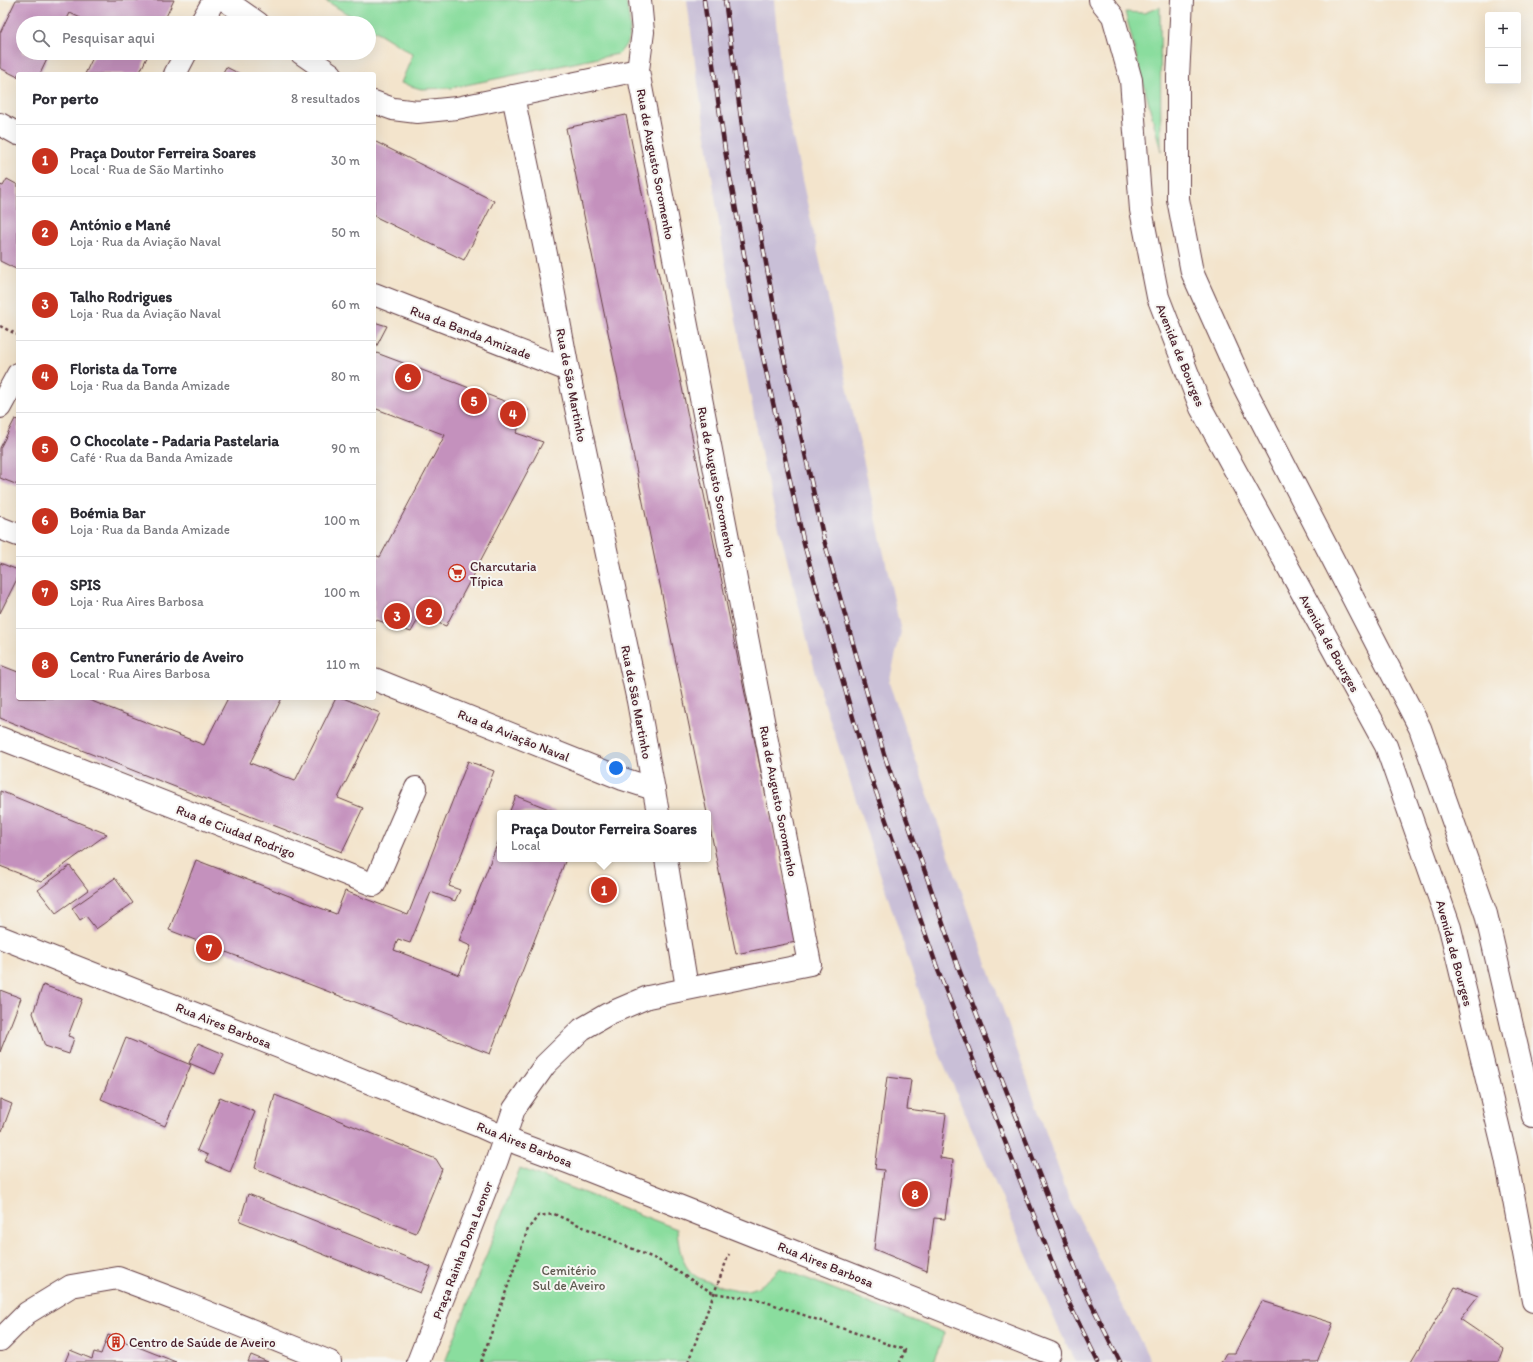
<!DOCTYPE html>
<html lang="pt">
<meta charset="utf-8">
<style>
body{margin:0;font-family:Itim,sans-serif;background:#f7f7f7;color:#2b2b33}
.controls{position:absolute;right:12px;top:12px;display:grid;overflow:hidden;border-radius:4px;box-shadow:0 4px 16px #0002}
.controls button{width:36px;height:36px;display:grid;place-items:center;padding:0;border:0;border-bottom:1px solid #e1e1e2;background:#fff;color:#2b2b33;font:20px sans-serif}
.you{position:absolute;left:616px;top:768px;width:14px;height:14px;margin:-10px;border:3px solid #fff;border-radius:50%;background:#1a73e8;box-shadow:0 0 0 6px #1a73e833}
.badge{display:grid;place-items:center;width:26px;height:26px;border-radius:50%;background:#c8321e;color:#fff;font-size:13px;font-weight:700}
.pin{position:absolute;translate:-50% -50%;border:2px solid #fff;box-shadow:0 1px 4px #0006}
.popup{position:absolute;left:497px;top:810px;width:214px;height:52px;box-sizing:border-box;display:grid;place-content:center;border-radius:4px;background:#fff;filter:drop-shadow(0 1px 3px #0005);font-size:13px;white-space:nowrap;color:#7c7c81}
.popup b{font-size:15px;color:#2b2b33}
.popup::after{content:'';position:absolute;left:50%;top:100%;margin-left:-8px;border:8px solid transparent;border-top-color:#fff}
.list{margin:0;padding:0;list-style:none}
h2{display:flex;justify-content:space-between;align-items:center;height:52px;margin:0;padding:0 16px;font-size:17px}
h2 small{font-size:13px;font-weight:400;color:#7c7c81}
.list li{display:grid;grid-template-columns:26px 1fr auto;gap:12px;align-items:center;box-sizing:border-box;height:72px;padding:0 16px;border-top:1px solid #e1e1e2}
.list b{display:block;font-size:15px;white-space:nowrap}
.list p{margin:0;font-size:13px;white-space:nowrap;color:#7c7c81}
.list em{font-size:13px;font-style:normal;color:#7c7c81}
.icon{flex:none;width:22px;height:22px;fill:none;stroke:currentColor;stroke-width:2;stroke-linecap:round;stroke-linejoin:round}
.map{position:relative;flex:none;width:1533px;height:1362px;overflow:hidden}
.search{position:absolute;background:#fff;box-shadow:0 4px 16px #0002;left:16px;top:16px;width:360px;height:44px;display:flex;align-items:center;gap:10px;box-sizing:border-box;padding:0 14px;border-radius:22px;color:#7c7c81;font-size:15px}
.panel{position:absolute;background:#fff;box-shadow:0 4px 16px #0002;left:16px;top:72px;width:360px;height:628px;border-radius:4px}
.map>svg:first-child{display:block}
.industrial{fill:#c9bfd7}
.green{fill:#8add9e;stroke:#6a7e64}
.building{fill:#c491bd}
.lines{fill:none;stroke-linecap:round;stroke-linejoin:round}
.street-casing{stroke:#633d43;stroke-width:24}
.secondary-casing{stroke:#633d43;stroke-width:24}
.path{stroke:#633d43;stroke-width:2.5;stroke-dasharray:3 3;stroke-linecap:butt}
.street{stroke:#fff;stroke-width:22}
.secondary{stroke:#fff;stroke-width:22}
.rail-casing{stroke:#4a1f2b;stroke-width:4.5}
.rail{stroke:#f6f6f2;stroke-width:3;stroke-dasharray:9;stroke-linecap:butt}
.labels{text-anchor:middle;stroke-width:4;stroke-linejoin:round;paint-order:stroke}
.street-label{font-size:13px;fill:#4a1f2b;stroke:#f6f6f2}
.poi-label{font-size:13px;fill:#4a1f2b;stroke:#f6f6f2;text-anchor:start}
.park-label{font-size:13px;fill:#5d584e;stroke:#f6f6f2}
</style>
<div class="map">
<svg width="1533" height="1362" viewBox="0 0 1533 1362">
<rect width="100%" height="100%" fill="#f6f6f2"/>
<filter id="ink" filterUnits="userSpaceOnUse"><feTurbulence type="fractalNoise" baseFrequency=".025" numOctaves="2"/><feDisplacementMap in="SourceGraphic" scale="8" xChannelSelector="R" yChannelSelector="G"/><feConvolveMatrix kernelMatrix="1 2 1 2 8 2 1 2 1" color-interpolation-filters="sRGB"/></filter>
<filter id="wash" filterUnits="userSpaceOnUse"><feTurbulence type="fractalNoise" baseFrequency=".012" numOctaves="4" result="noise"/><feDisplacementMap in="SourceGraphic" scale="16" xChannelSelector="R" yChannelSelector="G"/><feGaussianBlur stdDeviation="0.9" result="paint"/><feColorMatrix in="noise" values="0 0 0 0 0 0 0 0 0 0 0 0 0 0 0 0 0 1.4 0 .05"/><feComposite in="paint" operator="in"/></filter>
<g filter="url(#wash)">
<rect width="100%" height="100%" fill="#f3e4cc"/>
<polygon class="industrial" points="687,0 774,0 782,88 901,632 889,683 1068,1196 1151,1362 1075,1362 1058,1327 939,1053 820,690 764,468 724,256 695,63"/>
<g class="green">
<path d="M 325,0 L 626,0 C 629,22 636,38 618,54 L 451,88 L 421,89 L 401,83 L 413,54 L 369,27 L 369,23 L 362,23 Z"/>
<polygon points="1160,7 1161,151 1125,12 1144,13"/>
<path d="M 520,1168 L 677,1229 C 678,1242 680,1259 689,1270 C 695,1278 704,1280 712,1283 C 745,1294 755,1295 780,1268 L 945,1333 L 933,1362 L 445,1362 Z"/>
</g>
<g id="blocks">
<g class="building">
<polygon points="16,0 174,0 163,23 91,23 70,13 65,23 23,23 23,53 50,53 40,74 18,74 18,77 0,68 0,33"/>
<polygon points="95,53 149,53 139,74 85,74"/>
<polygon points="226,67 240,74 222,74"/>
<polygon points="626,115 796,942 736,954 566,128"/>
<polygon points="374,141 494,201 464,260 374,216"/>
<polygon points="7,179 18,185 18,270 0,261 0,185 3,186"/>
<polygon points="374,322 387,326 374,351"/>
<polygon points="374,352 528,410 516,433 543,442 446,626 420,616 411,632 374,619 374,555 380,557 445,435 374,408"/>
<polygon points="15,419 18,420 18,485 0,478 0,448"/>
<polygon points="0,563 18,570 18,577 0,613"/>
<polygon points="0,665 18,672 18,698 84,698 204,745 228,698 282,698 250,763 295,781 336,698 343,698 380,713 338,798 363,808 342,852 160,781 0,718"/>
<polygon points="468,761 494,771 449,886 460,890 455,901 431,892 410,943 398,939 394,950 459,975 471,946 459,941 500,837 500,859 566,859 490,1054 169,930 196,860 336,914 345,891 408,915"/>
<polygon points="0,791 107,834 41,882 0,866"/>
<polygon points="516,796 559,813 509,813"/>
<polygon points="70,866 88,890 56,913 38,890"/>
<polygon points="115,878 133,903 96,929 86,916 80,920 72,908"/>
<polygon points="43,985 82,999 68,1036 74,1038 69,1054 45,1046 33,1013"/>
<polygon points="0,990 21,998 0,1052"/>
<polygon points="126,1038 191,1065 165,1126 101,1099"/>
<polygon points="198,1043 224,1054 215,1074 189,1063"/>
<polygon points="887,1077 911,1080 907,1109 946,1114 940,1158 953,1160 945,1219 934,1218 927,1271 874,1249 884,1170 875,1169"/>
<polygon points="275,1095 436,1159 442,1169 416,1233 255,1168"/>
<polygon points="220,1097 255,1112 230,1172 205,1161 208,1155 197,1150"/>
<polygon points="0,1099 12,1104 2,1131 0,1130"/>
<polygon points="248,1194 431,1267 420,1293 240,1221"/>
<polygon points="1455,1287 1478,1296 1460,1319 1504,1349 1499,1362 1411,1362"/>
<polygon points="1262,1301 1333,1323 1317,1362 1221,1362 1226,1353 1235,1353"/>
<polygon points="108,1335 176,1362 65,1362 70,1350 92,1359 94,1352 101,1354"/>
<polygon points="251,1355 268,1362 248,1362"/>
</g>
</g>
</g>
<g filter="url(#ink)">
<use href="#blocks" fill-opacity="0" stroke="#633d43" stroke-width="1"/>
<g class="lines">
<g class="street-casing">
<g id="street">
<polyline points="225,0 258,23"/>
<polyline points="201,23 214,0"/>
<polyline points="301,53 331,74"/>
<polyline points="175,74 186,53"/>
<polyline points="513,96 551,278 568,370 638,701 658,813"/>
<polyline points="374,102 393,109 417,112 457,108 638,70"/>
<polyline points="0,124 18,134"/>
<polyline points="374,294 568,370"/>
<polyline points="0,407 18,374"/>
<polyline points="0,528 18,535"/>
<polyline points="374,679 623,779 654,789"/>
<polyline points="0,738 374,885 416,788"/>
<polyline points="666,859 687,988"/>
<polyline points="0,937 477,1125 519,1144 570,1163 1050,1353"/>
<polyline points="0,1340 27,1313 71,1286 118,1278 187,1304 330,1362"/>
<polyline points="418,1362 497,1160 514,1109 545,1065 582,1029 608,1014 648,997 810,964 641,87 638,70 643,32 640,0"/>
</g>
</g>
<g class="secondary-casing">
<g id="secondary">
<polyline points="1100,0 1113,16 1131,80 1141,210 1158,297 1201,408 1386,746 1450,928 1506,1158 1533,1301"/>
<polyline points="1182,0 1178,77 1178,199 1192,272 1241,381 1420,728 1486,914 1533,1116"/>
</g>
</g>
<g class="path">
<polyline points="0,326 18,335"/>
<polyline points="481,1362 528,1229 538,1216 554,1214 660,1261 713,1293 760,1300 905,1350 900,1362"/>
<polyline points="688,1362 729,1254"/>
</g>
<use href="#street" class="street"/>
<use href="#secondary" class="secondary"/>
<g class="rail-casing">
<g id="rail">
<polyline points="704,0 725,150 761,348 804,544 865,760 938,970 1065,1295 1098,1362"/>
<polyline points="725,0 745,148 781,345 824,540 884,754 957,964 1083,1287 1120,1362"/>
</g>
</g>
<use href="#rail" class="rail"/>
</g>
</g>
<defs>
<g id="supermarket-ring" transform="scale(0.9)"><circle r="9.5" fill="#f6f6f2" stroke="#c8321e" stroke-width="1.5"/><path d="M-6-5.5h2.5l.6 2H6L4.5 2H-2.5L-4.4-4H-6ZM-1.5 3.2a1.3 1.3 0 1 0 .1 0ZM3 3.2a1.3 1.3 0 1 0 .1 0Z" fill="#c8321e"/></g>
<g id="building-ring" transform="scale(0.9)"><circle r="9.5" fill="#f6f6f2" stroke="#c8321e" stroke-width="1.5"/><path d="M-4-6H4V6H1V3H-1V6H-4ZM-2.5-4.3h1.7v1.8h-1.7ZM.8-4.3h1.7v1.8H.8ZM-2.5-1h1.7V.8h-1.7ZM.8-1h1.7V.8H.8Z" fill="#c8321e"/></g>
</defs>
<g fill-rule="evenodd">
<use href="#supermarket-ring" x="457" y="573"/>
<use href="#building-ring" x="116" y="1342"/>
</g>
<g class="labels">
<g class="street-label">
<text transform="translate(656 164) rotate(79)" y="5">Rua de Augusto Soromenho</text>
<text transform="translate(471 332) rotate(21)" y="5">Rua da Banda Amizade</text>
<text transform="translate(1181 355) rotate(68)" y="5">Avenida de Bourges</text>
<text transform="translate(572 385) rotate(79)" y="5">Rua de São Martinho</text>
<text transform="translate(717 482) rotate(79)" y="5">Rua de Augusto Soromenho</text>
<text transform="translate(1330 643) rotate(61)" y="5">Avenida de Bourges</text>
<text transform="translate(637 702) rotate(79)" y="5">Rua de São Martinho</text>
<text transform="translate(514 735) rotate(22)" y="5">Rua da Aviação Naval</text>
<text transform="translate(779 801) rotate(79)" y="5">Rua de Augusto Soromenho</text>
<text transform="translate(236 831) rotate(21)" y="5">Rua de Ciudad Rodrigo</text>
<text transform="translate(1455 953) rotate(75)" y="5">Avenida de Bourges</text>
<text transform="translate(224 1025) rotate(22)" y="5">Rua Aires Barbosa</text>
<text transform="translate(525 1144) rotate(22)" y="5">Rua Aires Barbosa</text>
<text transform="translate(462 1250) rotate(-69)" y="5">Praça Rainha Dona Leonor</text>
<text transform="translate(826 1264) rotate(22)" y="5">Rua Aires Barbosa</text>
</g>
<g class="poi-label">
<text x="470" y="571">Charcutaria<tspan x="470" dy="15">Típica</tspan></text>
<text x="129" y="1347">Centro de Saúde de Aveiro</text>
</g>
<g class="park-label">
<text x="569" y="1275">Cemitério<tspan x="569" dy="15">Sul de Aveiro</tspan></text>
</g>
</g>
</svg>
<div class="controls">
<button>+</button>
<button>−</button>
</div>
<div class="you"></div>
<div class="pin badge" style="left:604px;top:890px">1</div>
<div class="popup"><b>Praça Doutor Ferreira Soares</b>Local</div>
<div class="pin badge" style="left:429px;top:612px">2</div>
<div class="pin badge" style="left:397px;top:616px">3</div>
<div class="pin badge" style="left:513px;top:414px">4</div>
<div class="pin badge" style="left:474px;top:401px">5</div>
<div class="pin badge" style="left:408px;top:377px">6</div>
<div class="pin badge" style="left:209px;top:948px">7</div>
<div class="pin badge" style="left:915px;top:1194px">8</div>
<div class="search"><svg class="icon" aria-label="search" viewBox="0 0 24 24"><circle cx="10" cy="10" r="6"/><path d="M15 15l6 6"/></svg>Pesquisar aqui</div>
<section class="panel">
<h2>Por perto<small>8 resultados</small></h2>
<ul class="list">
<li><span class="badge">1</span><div><b>Praça Doutor Ferreira Soares</b><p>Local · Rua de São Martinho</p></div><em>30 m</em></li>
<li><span class="badge">2</span><div><b>António e Mané</b><p>Loja · Rua da Aviação Naval</p></div><em>50 m</em></li>
<li><span class="badge">3</span><div><b>Talho Rodrigues</b><p>Loja · Rua da Aviação Naval</p></div><em>60 m</em></li>
<li><span class="badge">4</span><div><b>Florista da Torre</b><p>Loja · Rua da Banda Amizade</p></div><em>80 m</em></li>
<li><span class="badge">5</span><div><b>O Chocolate - Padaria Pastelaria</b><p>Café · Rua da Banda Amizade</p></div><em>90 m</em></li>
<li><span class="badge">6</span><div><b>Boémia Bar</b><p>Loja · Rua da Banda Amizade</p></div><em>100 m</em></li>
<li><span class="badge">7</span><div><b>SPIS</b><p>Loja · Rua Aires Barbosa</p></div><em>100 m</em></li>
<li><span class="badge">8</span><div><b>Centro Funerário de Aveiro</b><p>Local · Rua Aires Barbosa</p></div><em>110 m</em></li>
</ul>
</section>
</div>
